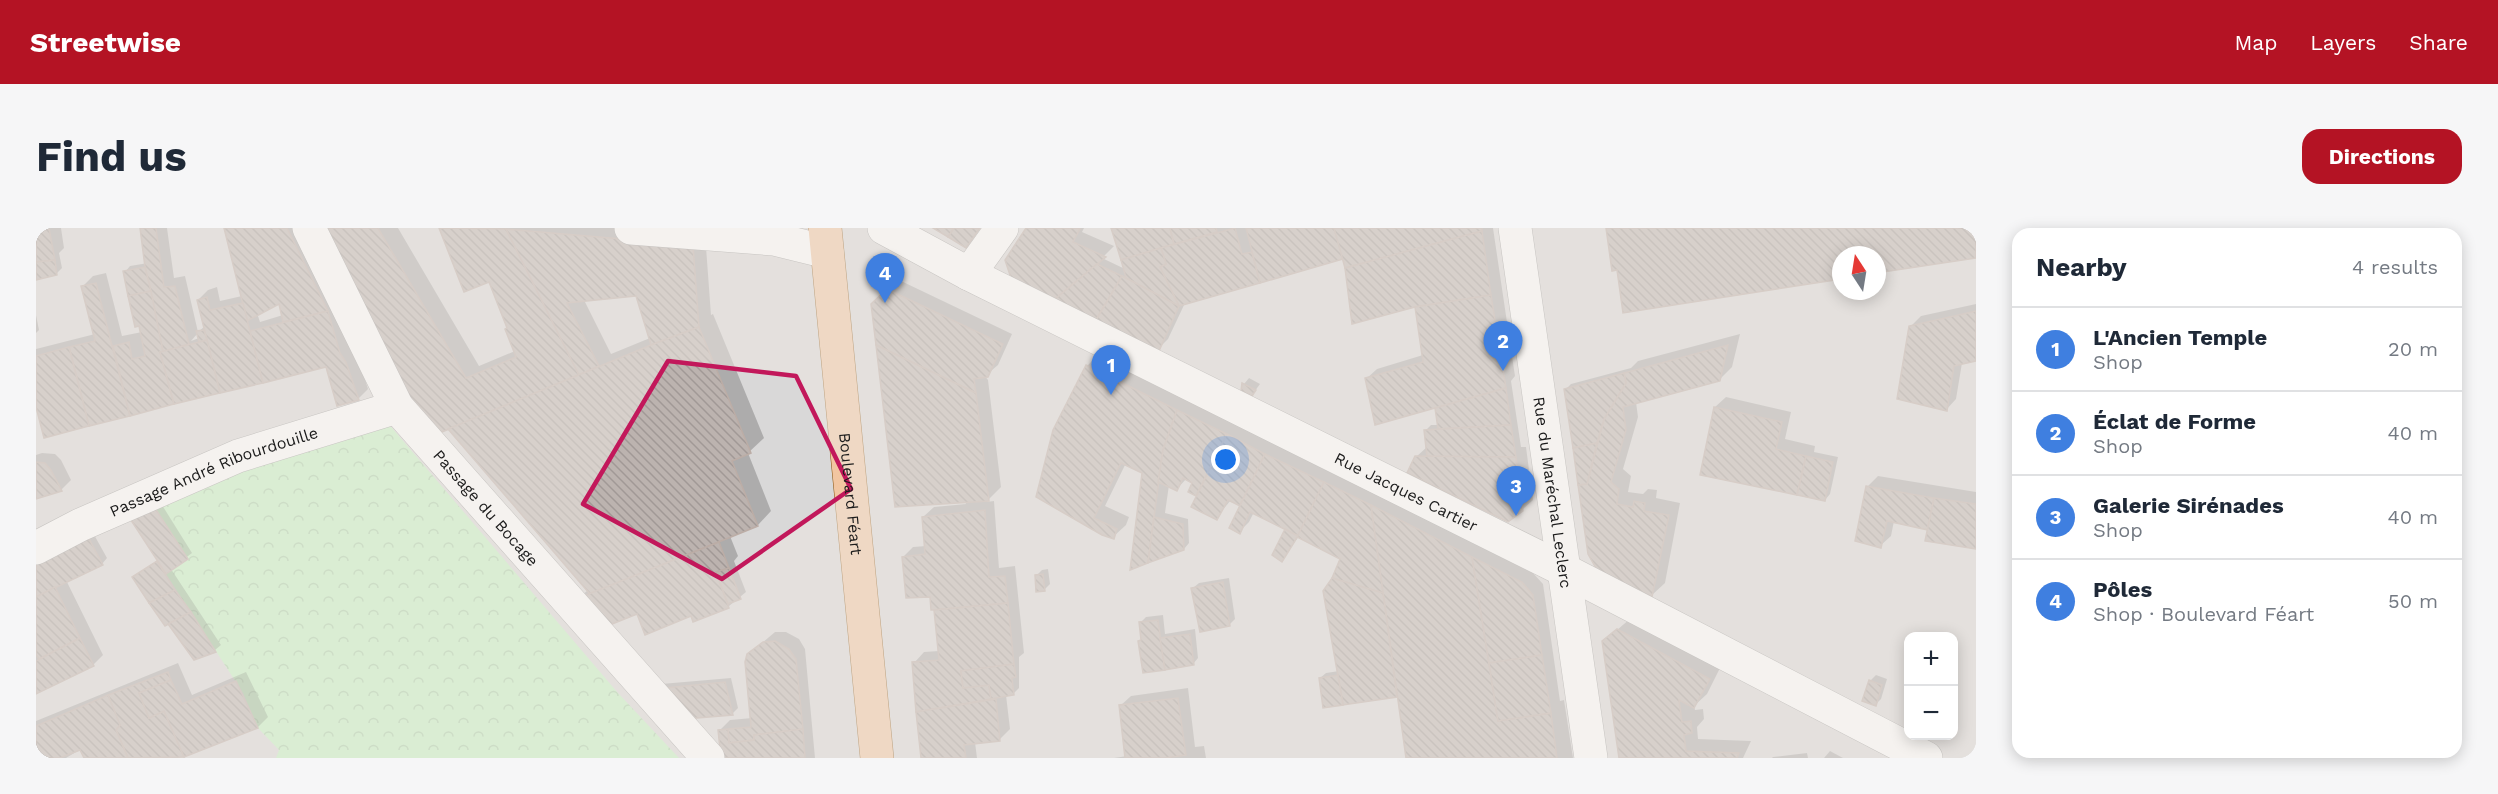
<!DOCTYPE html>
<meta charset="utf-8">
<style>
body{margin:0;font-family:"Work Sans",sans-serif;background:#f6f6f7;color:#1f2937}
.controls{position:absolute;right:18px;bottom:18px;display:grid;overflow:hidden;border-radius:12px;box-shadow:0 3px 15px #0003}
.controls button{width:54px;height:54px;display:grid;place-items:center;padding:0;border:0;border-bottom:2px solid #e0e1e3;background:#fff;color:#1f2937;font:30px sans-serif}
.compass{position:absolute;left:1796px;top:18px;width:54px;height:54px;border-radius:50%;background:#fff;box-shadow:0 3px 15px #0003;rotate:348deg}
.you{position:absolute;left:1190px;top:232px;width:21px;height:21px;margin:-15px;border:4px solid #fff;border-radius:50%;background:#1a73e8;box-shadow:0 0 0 9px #1a73e833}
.badge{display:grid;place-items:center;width:39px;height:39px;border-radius:50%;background:#b41324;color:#fff;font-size:20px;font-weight:700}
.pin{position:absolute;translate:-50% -50px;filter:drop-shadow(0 2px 3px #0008)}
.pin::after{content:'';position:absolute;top:32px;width:21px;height:18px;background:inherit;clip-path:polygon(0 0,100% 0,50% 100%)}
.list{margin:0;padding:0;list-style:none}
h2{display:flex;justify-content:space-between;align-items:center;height:78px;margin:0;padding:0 24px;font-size:26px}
h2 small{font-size:20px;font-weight:400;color:#747a83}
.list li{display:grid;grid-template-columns:39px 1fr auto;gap:18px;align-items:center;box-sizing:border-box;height:84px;padding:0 24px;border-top:2px solid #e0e1e3}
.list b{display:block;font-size:22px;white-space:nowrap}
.list p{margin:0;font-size:20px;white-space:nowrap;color:#747a83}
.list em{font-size:20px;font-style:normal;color:#747a83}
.map{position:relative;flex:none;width:1940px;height:530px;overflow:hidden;border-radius:18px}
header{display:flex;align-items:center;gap:36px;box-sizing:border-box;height:84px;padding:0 30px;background:#b41324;color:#fff}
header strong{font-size:28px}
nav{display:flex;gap:33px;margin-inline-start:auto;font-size:21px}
.intro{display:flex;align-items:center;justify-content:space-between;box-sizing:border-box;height:144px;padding:0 36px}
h1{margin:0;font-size:42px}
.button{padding:15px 27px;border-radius:18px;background:#b41324;color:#fff;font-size:21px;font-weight:700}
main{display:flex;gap:36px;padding:0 36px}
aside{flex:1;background:#fff;border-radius:18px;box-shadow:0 3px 15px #0003}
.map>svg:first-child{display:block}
.residential{fill:#d9d8d8;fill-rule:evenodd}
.park{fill:url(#park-crowns)}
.shadow{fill:#0003;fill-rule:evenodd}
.building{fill:url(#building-back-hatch);stroke:#bcada6;stroke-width:1.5}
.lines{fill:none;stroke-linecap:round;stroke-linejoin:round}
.minor-casing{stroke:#9c9c9c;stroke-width:34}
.major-casing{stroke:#85510e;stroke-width:34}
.minor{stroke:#fff;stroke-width:33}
.major{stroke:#f2c6a1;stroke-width:33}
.marked{fill:none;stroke:#c2185b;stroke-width:4.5;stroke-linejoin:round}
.labels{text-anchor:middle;stroke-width:6;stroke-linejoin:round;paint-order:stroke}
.street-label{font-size:16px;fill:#1b1b1b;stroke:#fff}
</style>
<header>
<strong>Streetwise</strong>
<nav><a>Map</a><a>Layers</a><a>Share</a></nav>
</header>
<div class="intro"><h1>Find us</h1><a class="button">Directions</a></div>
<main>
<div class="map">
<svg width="1940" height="530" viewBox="0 0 1940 530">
<defs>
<pattern id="park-crowns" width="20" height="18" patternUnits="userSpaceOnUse" patternTransform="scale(1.5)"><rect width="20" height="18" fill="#c3f3c1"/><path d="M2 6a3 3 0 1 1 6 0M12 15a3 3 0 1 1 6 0" fill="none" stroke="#a7d0a5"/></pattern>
<pattern id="building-back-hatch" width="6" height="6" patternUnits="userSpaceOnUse" patternTransform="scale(1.5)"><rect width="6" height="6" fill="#bcb3af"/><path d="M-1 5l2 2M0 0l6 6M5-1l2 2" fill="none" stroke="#a19996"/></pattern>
</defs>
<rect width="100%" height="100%" fill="#ece7e2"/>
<path class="residential" d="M 0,0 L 1940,0 L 1940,530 L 0,530 ZM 1805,27 L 1841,27 L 1841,63 L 1805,63 ZM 1872,409 L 1918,409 L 1918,508 L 1872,508 Z"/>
<polygon class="park" points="351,194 582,465 643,530 240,530 243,522 222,500 207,465 130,346 152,331 115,274"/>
<g class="shadow">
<polygon points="0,0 25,0 28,20 23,25 26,40 20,46 0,45"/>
<path d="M 107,0 L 131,0 L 138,50 L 149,48 L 162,104 L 169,98 L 162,72 L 172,62 L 181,59 L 184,73 L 206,68 L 190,0 L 266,0 L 320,123 L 332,161 L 322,171 L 291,137 L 9,208 L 0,173 L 0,121 L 59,106 L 47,58 L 57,48 L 70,45 L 86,108 L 106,104 L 104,96 L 100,97 L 89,44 L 94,38 L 112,35 ZM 243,74 L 247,87 L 224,94 L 221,85 ZM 162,105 L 163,110 L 155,113 Z"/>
<path d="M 283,0 L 362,0 L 443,138 L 479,123 L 472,99 L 453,53 L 429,62 L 404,0 L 617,0 L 669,5 L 675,87 L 677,86 L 728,210 L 712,225 L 735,283 L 722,297 L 694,308 L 702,328 L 698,333 L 710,364 L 693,378 L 658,392 L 656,386 L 602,384 L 542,371 L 552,362 ZM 601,66 L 614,110 L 575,126 L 548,72 Z"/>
<polygon points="992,0 1048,0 1046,4 1078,18 1066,30 1089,41 1076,0 1457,0 1479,148 1475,153 1485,219 1490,219 1497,272 1486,282 1380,229 1392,218 1390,202 1395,197 1403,197 1404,177 1330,151 1341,141 1387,127 1381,77 1308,29 1149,75 1132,111 1122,121"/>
<polygon points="863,52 976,106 962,137 949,148 952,152 965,259 950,274 958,273 963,340 979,338 988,425 983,429 983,460 977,466 970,467 974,501 964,511 939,514 941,530 886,530 878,435 888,424 903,423 899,380 895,367 867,329 877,319 890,318 887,289 898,279 930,276 847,66"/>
<polygon points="1940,76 1940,131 1926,135 1920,171 1910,182 1874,99 1885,88"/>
<polygon points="0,87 3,102 0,105"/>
<polygon points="1704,106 1696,139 1683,152 1600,174 1602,189 1587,241 1595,248 1592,264 1607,266 1612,261 1621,262 1620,270 1644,275 1629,355 1616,367 1562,340 1529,162 1535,156 1595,140 1602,133"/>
<polygon points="1064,125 1496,344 1507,356 1524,473 1528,472 1537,530 1371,530 1363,466 1361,468 1284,450 1290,445 1303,443 1306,331 1263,308 1246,332 1251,301 1218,284 1213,294 1203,304 1206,278 1195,272 1180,290 1162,267 1154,263 1158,254 1151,250 1141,261 1133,257 1129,285 1152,291 1153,315 1148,321 1096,340 1107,244 1090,235 1069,278 1093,289 1090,297 1077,309 1002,269 1051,138"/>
<polygon points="1213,150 1224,156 1216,167 1206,162 1208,156"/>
<polygon points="1690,169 1755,184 1749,211 1779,218 1778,224 1802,229 1794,266 1789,272 1666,245 1679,179"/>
<polygon points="6,225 19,226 25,232 35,252 25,262 0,269 0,227"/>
<polygon points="1842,248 1940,264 1940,319 1894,301 1858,293 1855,308 1844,318 1831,259"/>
<polygon points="121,269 156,325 135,341 185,417 179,422 158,430 98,349 122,332 93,286"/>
<polygon points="56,303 71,330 66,336 31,354 67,427 57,437 0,464 0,333"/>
<polygon points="1012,341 1014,356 1008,362 1000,348 1006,342"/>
<polygon points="1193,350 1199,391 1193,397 1157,360 1163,355"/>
<polygon points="1127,387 1129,406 1159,401 1162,430 1157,436 1104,413 1106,410 1104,395 1110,389"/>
<polygon points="1595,390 1685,438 1671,466 1658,478 1659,482 1667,481 1668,491 1661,499 1662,511 1715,513 1707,530 1585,530 1567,414"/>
<polygon points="739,404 750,404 763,411 769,421 779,530 687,530 684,502 694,492 716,490 712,427"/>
<polygon points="142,435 156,467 210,444 232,489 222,499 142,530 49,530 45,521 30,530 0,530 0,493"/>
<polygon points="1840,447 1851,451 1845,471 1840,476 1834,453"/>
<polygon points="695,450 702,480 697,485 650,490 625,456"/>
<polygon points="1152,460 1159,519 1168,518 1170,530 1078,530 1091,528 1084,478 1095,468"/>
<polygon points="1794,523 1807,530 1788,530"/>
<polygon points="1771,525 1772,530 1736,530 1737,529"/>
</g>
<g class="building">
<polygon points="0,0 13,0 19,32 0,34"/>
<polygon points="104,0 120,0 128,59 139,58 153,116 127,124 109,39"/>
<polygon points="188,0 251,0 292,83 247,94 243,76 211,93"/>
<polygon points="282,0 342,0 430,150 480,129 469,101 471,100 453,54 428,64 403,0 470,1 543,147 401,206 365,162"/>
<polygon points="897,0 918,0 912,9"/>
<polygon points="918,0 944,0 930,20 912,9"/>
<polygon points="990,0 1042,0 1044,1 1037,14 1070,29 1019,71 975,50 969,32"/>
<polygon points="1075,0 1134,0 1138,16 1085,32"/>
<polygon points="1134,0 1180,0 1181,4 1138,16"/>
<polygon points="1199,0 1206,26 1216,24 1224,55 1143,78 1124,39 1130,36 1125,20"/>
<polygon points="1210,0 1298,0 1307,31 1224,55"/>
<polygon points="1298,0 1446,0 1446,3 1309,40"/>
<polygon points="1570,0 1940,0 1940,30 1841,45 1841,27 1805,27 1805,51 1587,85 1581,42 1576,43"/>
<polygon points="470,1 657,17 663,99 615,117 600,68 531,75 563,138 543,147"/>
<polygon points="1446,3 1455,67 1379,79 1316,96 1309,40"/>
<polygon points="1125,20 1130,36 1124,39 1143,78 1090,50 1085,32"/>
<polygon points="19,32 21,47 0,52 0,34"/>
<polygon points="1061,36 1086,48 1060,92 1019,71"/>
<polygon points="109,39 115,63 92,68 87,43"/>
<polygon points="1086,48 1143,78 1123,123 1060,92"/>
<polygon points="60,55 94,188 53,198 33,119 59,113 45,58"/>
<polygon points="851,61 967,116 952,149 938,151 940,165 840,117 835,76"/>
<polygon points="115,63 127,124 124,124 138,176 94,188 77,118 93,114 96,131 109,128 103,98 99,99 92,68"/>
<polygon points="1455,67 1470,160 1339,197 1329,150 1387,134 1379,79"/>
<polygon points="171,69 174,82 207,75 227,155 184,165 161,72"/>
<polygon points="292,83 304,125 310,134 323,172 301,178 290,139 227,155 214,103"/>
<polygon points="1940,83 1940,133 1918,138 1911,183 1861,171 1873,98"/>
<polygon points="663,99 715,225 696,233 722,298 554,366 412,201 615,117"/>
<polygon points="168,102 171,112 163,114 160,103"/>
<polygon points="171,112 184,165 138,176 124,124"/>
<polygon points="840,117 940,165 953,273 859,279"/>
<polygon points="1692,117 1684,153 1587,179 1590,202 1575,254 1583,261 1581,276 1597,279 1598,273 1609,275 1608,283 1633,287 1616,369 1561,342 1552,326 1542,257 1551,256 1568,191 1590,155 1588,145"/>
<polygon points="33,119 53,198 8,210 0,179 0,128"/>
<polygon points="1050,137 1141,182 1127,222 1112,335 1094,342 1106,245 1085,235 1058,290 1081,301 1078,311 1066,307 1000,269 1017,202"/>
<polygon points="1588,145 1590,155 1568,191 1561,215 1537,220 1528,161"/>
<polygon points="1206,155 1220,162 1216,168 1205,163"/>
<polygon points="1470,160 1475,197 1402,201 1399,180"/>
<polygon points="1678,179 1746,194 1740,221 1770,228 1761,267 1664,247"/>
<polygon points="1141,182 1191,206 1160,268 1152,264 1156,255 1147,250 1141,263 1122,254 1127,222"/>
<polygon points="1475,197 1480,229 1391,229 1388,202"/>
<polygon points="1191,206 1229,226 1204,278 1192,272 1181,292 1155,279"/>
<polygon points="1561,215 1551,256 1542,257 1537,220"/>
<polygon points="1229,226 1288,254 1262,308 1214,284 1204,306 1193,300"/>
<polygon points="1379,228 1480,229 1487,283 1472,294 1371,245"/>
<polygon points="1770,228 1797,234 1789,273 1761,267"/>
<polygon points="0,234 9,235 15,242 26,263 0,271"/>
<polygon points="1288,254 1335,277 1347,365 1296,350 1304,331 1261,309"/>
<polygon points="1830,258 1898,270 1892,302 1851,293 1845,320 1819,313"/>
<polygon points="1898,270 1940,276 1940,321 1889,313"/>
<polygon points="115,274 152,331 130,346 91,286"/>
<polygon points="1335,277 1436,329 1462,493 1515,485 1521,530 1370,530"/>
<polygon points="949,282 953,349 969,348 972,375 898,382 895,382 894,369 870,370 866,329 889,326 886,289"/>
<polygon points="1118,289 1147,296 1148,322 1112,335"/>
<polygon points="1249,301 1262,308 1246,334 1236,327"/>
<polygon points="51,307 67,337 0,369 0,334"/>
<polygon points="683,314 693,340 680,344 693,380 657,394 655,388 609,407 601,386 566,400 540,371"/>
<polygon points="1436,329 1486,354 1497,367 1506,427 1453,435"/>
<polygon points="121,333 139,362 113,375 96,349"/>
<polygon points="693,340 705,371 692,376 680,344"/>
<polygon points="1007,346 1009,363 1000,364 999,347"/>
<polygon points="1296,350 1347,365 1361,469 1307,477 1287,363"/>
<polygon points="1187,354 1194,398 1164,404 1155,360"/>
<polygon points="19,359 44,410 3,431 0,427 0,369"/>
<polygon points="139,362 155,384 129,398 113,375"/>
<polygon points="972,375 978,436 925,443 927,460 953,457 955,471 880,484 876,434 903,432 898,382"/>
<polygon points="155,384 180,424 158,432 132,396"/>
<polygon points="1122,392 1129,442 1107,445 1102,413 1105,412 1103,394"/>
<polygon points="1581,401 1674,451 1658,480 1643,472 1646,494 1655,493 1656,505 1648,507 1650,523 1703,525 1701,530 1583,530 1566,413"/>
<polygon points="1154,406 1158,437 1129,442 1124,410"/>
<polygon points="44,410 58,438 0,466 0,433"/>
<polygon points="739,413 753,421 760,431 767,501 718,507 718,512 693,515 692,501 715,499 709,434 711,426 727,414"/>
<polygon points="1506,427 1515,485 1462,493 1453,435"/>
<polygon points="978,436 980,449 976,450 978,467 955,471 953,457 927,460 925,443"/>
<polygon points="132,444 135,452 103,465 113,490 128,483 148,529 92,530 80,502 84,497 72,467"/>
<polygon points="1302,447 1307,477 1287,480 1283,450"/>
<polygon points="135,452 146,476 200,453 222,500 148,529 128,483 113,490 103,465"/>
<polygon points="1833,452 1846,457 1840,478 1826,473"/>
<polygon points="689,454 697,487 649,491 618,461"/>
<polygon points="72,467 84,497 80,502 92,530 48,530 44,522 24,530 0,530 0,498"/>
<polygon points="1142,470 1150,527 1129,530 1089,530 1083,477"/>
<polygon points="960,471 964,513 928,517 930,530 885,530 880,484"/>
<polygon points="692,501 693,515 718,512 718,507 767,501 769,530 685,530 682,502"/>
</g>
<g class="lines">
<g class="minor-casing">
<g id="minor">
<path id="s1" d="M 273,0 L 361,179 L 672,530"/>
<polyline points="595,0 738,11 791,24"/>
<path id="s2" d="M 848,0 L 933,46 L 1526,341 L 1890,530"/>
<path id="s3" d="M 1479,0 L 1555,530"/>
<polyline points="933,46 966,0"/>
<path id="s4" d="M 0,320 L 44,297 L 202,228 L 361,179"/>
</g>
</g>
<g class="major-casing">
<g id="major">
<path id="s5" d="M 789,0 L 841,530"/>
</g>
</g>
<use href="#minor" class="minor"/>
<use href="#major" class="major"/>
</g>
<path d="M0 0H1940V530H0ZM 632,133 L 760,148 L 815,261 L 686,351 L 547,276 Z" fill="#ece7e2" fill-opacity=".55" fill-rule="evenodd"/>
<path class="marked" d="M 632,133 L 760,148 L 815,261 L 686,351 L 547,276 Z"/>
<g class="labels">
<g class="street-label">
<text dy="6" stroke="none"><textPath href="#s4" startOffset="194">Passage André Ribourdouille</textPath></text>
<text dy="6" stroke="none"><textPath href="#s2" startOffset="585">Rue Jacques Cartier</textPath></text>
<text dy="6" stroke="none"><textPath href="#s5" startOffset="267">Boulevard Féart</textPath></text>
<text dy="6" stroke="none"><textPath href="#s3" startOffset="267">Rue du Maréchal Leclerc</textPath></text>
<text dy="6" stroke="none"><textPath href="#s1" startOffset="334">Passage du Bocage</textPath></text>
</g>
</g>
</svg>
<div class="controls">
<button>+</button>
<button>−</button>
</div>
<svg class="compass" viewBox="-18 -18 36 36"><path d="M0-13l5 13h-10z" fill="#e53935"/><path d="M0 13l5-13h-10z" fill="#747a83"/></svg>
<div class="you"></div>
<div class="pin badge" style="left:1075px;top:167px;background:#3f7fe0">1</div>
<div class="pin badge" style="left:1467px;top:143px;background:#3f7fe0">2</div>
<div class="pin badge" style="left:1480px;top:288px;background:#3f7fe0">3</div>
<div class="pin badge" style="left:849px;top:75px;background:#3f7fe0">4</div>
</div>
<aside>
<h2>Nearby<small>4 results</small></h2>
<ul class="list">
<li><span class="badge" style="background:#3f7fe0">1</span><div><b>L'Ancien Temple</b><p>Shop</p></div><em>20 m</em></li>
<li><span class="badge" style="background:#3f7fe0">2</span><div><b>Éclat de Forme</b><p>Shop</p></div><em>40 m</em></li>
<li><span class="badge" style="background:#3f7fe0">3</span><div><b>Galerie Sirénades</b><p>Shop</p></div><em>40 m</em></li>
<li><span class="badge" style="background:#3f7fe0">4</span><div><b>Pôles</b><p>Shop · Boulevard Féart</p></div><em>50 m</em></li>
</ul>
</aside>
</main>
